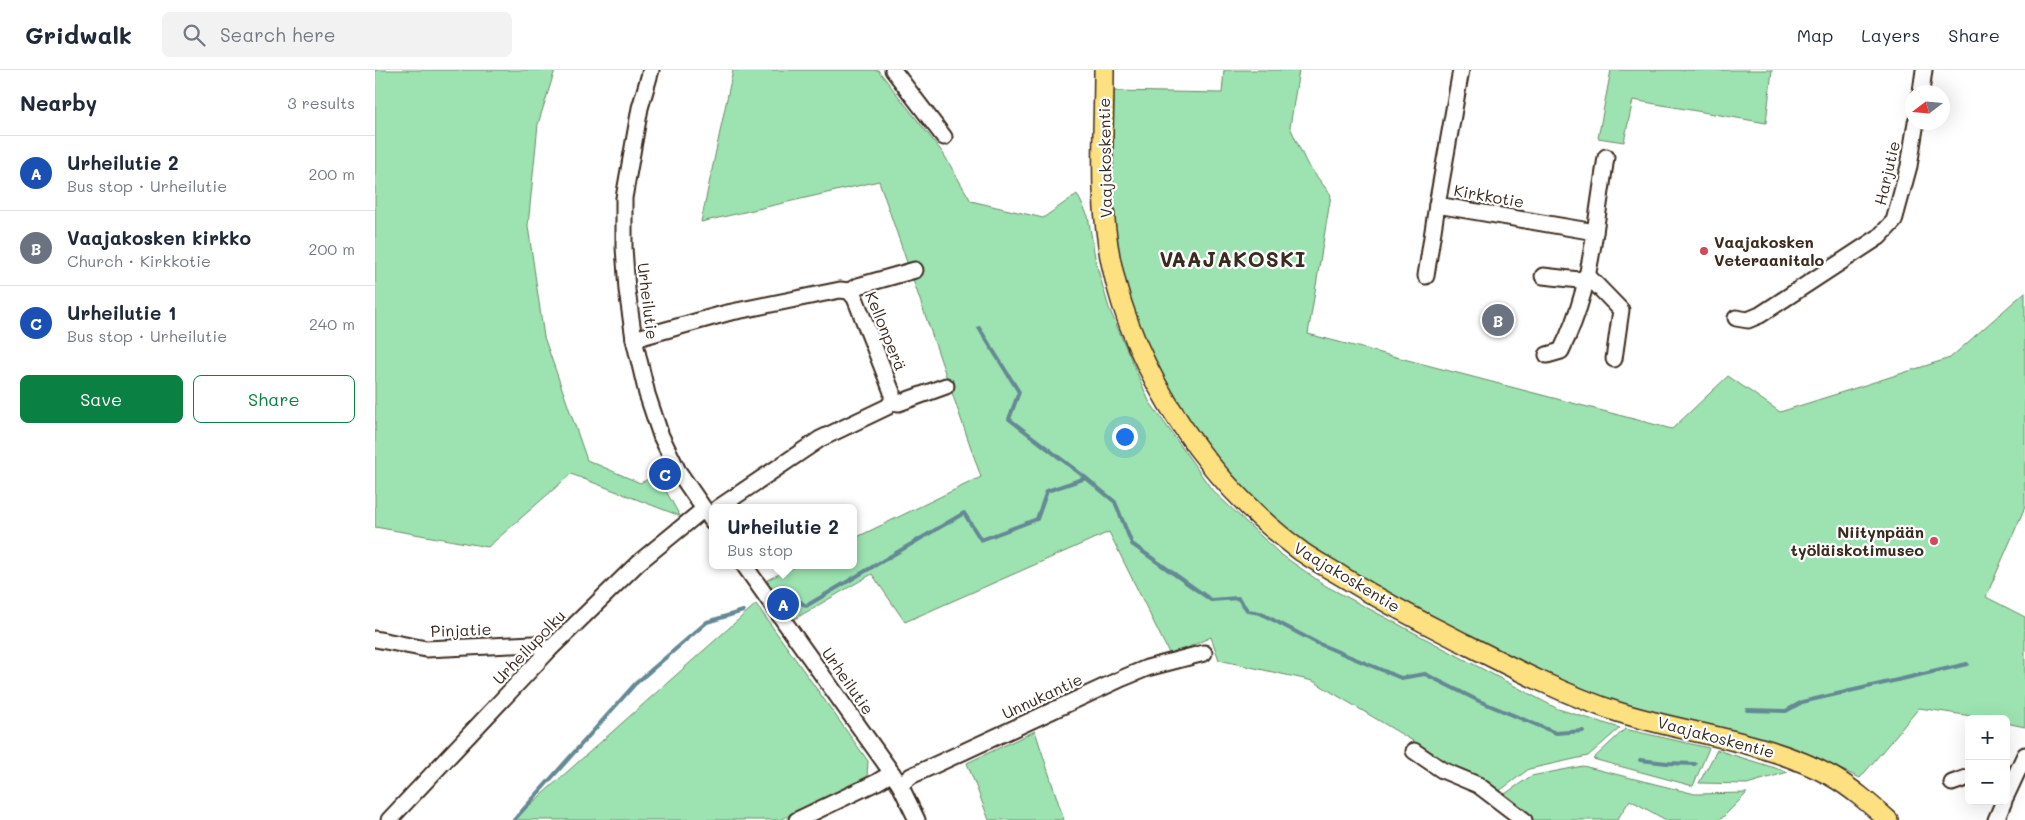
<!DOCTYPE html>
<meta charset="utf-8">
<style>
body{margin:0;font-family:Mali,sans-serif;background:#f2f2f3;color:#1f2937}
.controls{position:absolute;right:15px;bottom:15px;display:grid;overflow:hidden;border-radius:8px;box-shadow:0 5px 20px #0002}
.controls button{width:45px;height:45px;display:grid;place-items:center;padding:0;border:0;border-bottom:1px solid #e0e1e3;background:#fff;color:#1f2937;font:25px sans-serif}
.compass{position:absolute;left:1530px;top:15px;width:45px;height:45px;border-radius:50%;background:#fff;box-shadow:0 5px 20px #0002;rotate:254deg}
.you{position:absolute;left:749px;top:366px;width:18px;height:18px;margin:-12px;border:4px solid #fff;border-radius:50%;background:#1a73e8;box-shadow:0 0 0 8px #1a73e833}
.badge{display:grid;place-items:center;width:32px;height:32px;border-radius:50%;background:#0b8043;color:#fff;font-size:16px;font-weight:700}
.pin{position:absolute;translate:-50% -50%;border:2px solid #fff;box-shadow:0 1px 5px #0006}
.popup{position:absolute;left:334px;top:434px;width:148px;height:65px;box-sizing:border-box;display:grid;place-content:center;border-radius:8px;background:#fff;filter:drop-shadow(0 1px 4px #0005);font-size:16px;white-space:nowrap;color:#747a83}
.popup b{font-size:19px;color:#1f2937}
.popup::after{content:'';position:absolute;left:50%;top:100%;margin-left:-10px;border:10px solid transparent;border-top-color:#fff}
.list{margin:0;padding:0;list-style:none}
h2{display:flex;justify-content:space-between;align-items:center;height:65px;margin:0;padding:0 20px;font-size:21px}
h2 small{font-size:16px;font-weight:400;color:#747a83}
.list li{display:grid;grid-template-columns:32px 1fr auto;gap:15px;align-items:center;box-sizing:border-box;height:75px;padding:0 20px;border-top:1px solid #e0e1e3}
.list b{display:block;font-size:19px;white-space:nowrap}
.list p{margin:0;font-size:16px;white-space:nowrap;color:#747a83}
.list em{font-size:16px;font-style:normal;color:#747a83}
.actions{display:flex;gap:10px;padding:15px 20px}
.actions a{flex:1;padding:11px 0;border:1px solid #0b8043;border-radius:8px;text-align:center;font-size:18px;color:#0b8043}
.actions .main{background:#0b8043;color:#fff}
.icon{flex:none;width:28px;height:28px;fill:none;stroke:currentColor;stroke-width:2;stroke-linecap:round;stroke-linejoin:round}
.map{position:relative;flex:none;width:1650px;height:750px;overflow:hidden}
header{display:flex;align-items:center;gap:30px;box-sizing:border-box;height:70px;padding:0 25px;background:#fff;border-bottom:1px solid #e0e1e3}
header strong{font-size:24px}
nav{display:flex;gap:28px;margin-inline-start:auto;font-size:18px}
.search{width:350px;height:45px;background:#f2f2f3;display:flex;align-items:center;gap:12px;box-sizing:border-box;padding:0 18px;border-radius:8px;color:#747a83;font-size:19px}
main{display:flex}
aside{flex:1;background:#fff}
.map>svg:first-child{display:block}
.green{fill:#9ce3b1;stroke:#6c8668}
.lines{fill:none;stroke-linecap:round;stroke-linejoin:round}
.stream{stroke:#658994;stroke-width:4}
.minor-casing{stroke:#3b2a1e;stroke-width:19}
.major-casing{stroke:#3b2a1e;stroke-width:22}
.minor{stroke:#fff;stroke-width:15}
.major{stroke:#fde080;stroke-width:19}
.poi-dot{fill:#d1495b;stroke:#fff;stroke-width:2}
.labels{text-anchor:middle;stroke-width:4.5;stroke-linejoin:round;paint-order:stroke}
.street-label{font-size:16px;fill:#3b2a1e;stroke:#fff}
.poi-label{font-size:16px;font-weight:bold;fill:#3b2a1e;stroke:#fff;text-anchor:start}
.district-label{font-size:21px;font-weight:bold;letter-spacing:1px;fill:#3b2a1e;stroke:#fff}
</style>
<header>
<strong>Gridwalk</strong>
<div class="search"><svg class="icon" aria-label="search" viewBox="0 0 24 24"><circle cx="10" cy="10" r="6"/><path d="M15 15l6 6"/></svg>Search here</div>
<nav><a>Map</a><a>Layers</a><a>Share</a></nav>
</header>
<main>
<aside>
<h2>Nearby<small>3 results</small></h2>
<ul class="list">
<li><span class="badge" style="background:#1a4fb4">A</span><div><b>Urheilutie 2</b><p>Bus stop · Urheilutie</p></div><em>200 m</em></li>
<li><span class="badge" style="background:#6b7280">B</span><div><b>Vaajakosken kirkko</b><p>Church · Kirkkotie</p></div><em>200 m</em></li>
<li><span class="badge" style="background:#1a4fb4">C</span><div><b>Urheilutie 1</b><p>Bus stop · Urheilutie</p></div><em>240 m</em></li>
</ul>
<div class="actions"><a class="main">Save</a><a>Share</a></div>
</aside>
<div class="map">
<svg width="1650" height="750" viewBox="0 0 1650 750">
<rect width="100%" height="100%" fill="#fff"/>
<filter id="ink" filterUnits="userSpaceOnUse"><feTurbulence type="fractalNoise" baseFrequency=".02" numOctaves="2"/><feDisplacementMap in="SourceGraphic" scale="10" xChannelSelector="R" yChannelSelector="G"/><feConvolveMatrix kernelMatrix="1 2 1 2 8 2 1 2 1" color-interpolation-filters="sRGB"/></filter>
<g filter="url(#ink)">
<g class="green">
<polygon points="0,0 180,0 163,54 153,156 169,267 212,390 265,413 282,405 305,446 196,404 113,477 0,457"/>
<polygon points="358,0 503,0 568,83 596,131 668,148 702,124 713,146 721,193 734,238 774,331 837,420 904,483 951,516 1183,639 1245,658 1213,686 1154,699 1123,722 938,611 844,590 836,567 799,584 794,583 734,462 530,552 497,504 416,551 392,510 423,495 478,495 478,469 606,407 504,111 326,152"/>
<polygon points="849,0 924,0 915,57 932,94 956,125 933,264 1297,359 1353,306 1405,342 1575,288 1650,222 1650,437 1611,527 1650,547 1650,657 1631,653 1631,649 1616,649 1544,638 1485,708 1423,680 1245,633 1158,599 933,479 887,443 821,364 772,279 754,230 743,192 737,140 739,21 847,23"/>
<polygon points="1236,0 1397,0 1391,53 1258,30 1249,72 1223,68"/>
<polygon points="381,534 493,691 492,707 405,750 138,750"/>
<polygon points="1250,659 1334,678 1318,716 1218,689"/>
<polygon points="660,661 689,750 614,750 592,693"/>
<polygon points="1342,680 1413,702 1372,714 1324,713"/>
<polygon points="1208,696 1320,724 1372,723 1345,750 1291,750 1255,730 1242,750 1157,750 1127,726 1156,706"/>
</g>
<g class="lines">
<g class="stream">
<polyline points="604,258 644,322 634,349 711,408"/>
<polyline points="412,522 431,536 589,443 606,470 662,449 672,421 711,408 740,432 757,474 836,530 863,528 873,541 885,543 942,573 1026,608 1050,604 1104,631 1181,663 1208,661"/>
<polyline points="1372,640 1411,641 1427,632 1592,594"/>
<polyline points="1265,690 1292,693 1320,694"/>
<polyline points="139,750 260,614 332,552 368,541"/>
</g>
<g class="minor-casing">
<g id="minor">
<polyline points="276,0 265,38 249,128 249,177 252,220 259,269 272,324 286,366 303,401 338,452"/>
<polyline points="518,0 569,67"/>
<polyline points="1086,0 1062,135 1220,162 1231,87"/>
<polyline points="1546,22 1549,0"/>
<polyline points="1051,206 1062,135"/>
<polyline points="1168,206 1204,210 1213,206"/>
<polyline points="1213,206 1246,240 1239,289"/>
<polyline points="474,221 483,216 540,200"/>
<polyline points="1361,248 1373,250 1385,245 1504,167 1519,151 1534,96 1541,52"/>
<polyline points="259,269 352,243 465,220 474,221 480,228 517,322 517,332 512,337 445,369 343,438"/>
<path d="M 1172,285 L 1186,281 C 1206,240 1213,208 1220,162"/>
<polyline points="517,332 524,333 571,316"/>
<polyline points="369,495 517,703 525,715 542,750"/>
<polyline points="0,569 51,579 158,574 174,580"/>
<polyline points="1039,681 1067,700 1103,715 1149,750"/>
<polyline points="1577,713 1594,707"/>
<polyline points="525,715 536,706 748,608 772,598 829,583"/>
<polyline points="1631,726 1650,685"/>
<polyline points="14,750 174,580 263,493 329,439"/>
<polyline points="422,750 502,712 517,703"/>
<polyline points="1621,750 1629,731"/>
</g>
</g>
<g class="major-casing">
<path id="major" d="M 729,0 C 729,64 723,129 736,192 C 759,304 835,415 927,482 C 940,491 955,499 968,507 C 1004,529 1041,549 1079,568 C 1132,595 1187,624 1243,642 C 1313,664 1390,670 1456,706 C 1477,718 1495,734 1513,750"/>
</g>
<use href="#minor" class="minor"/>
<use href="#major" class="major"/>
</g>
</g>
<g class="poi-dot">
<circle cx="1329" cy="181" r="5"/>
<circle cx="1559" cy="471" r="5"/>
</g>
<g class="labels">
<g class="street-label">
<text transform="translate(730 88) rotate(-91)" y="6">Vaajakoskentie</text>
<text transform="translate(1512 103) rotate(-77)" y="6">Harjutie</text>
<text transform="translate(1114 126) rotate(10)" y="6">Kirkkotie</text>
<text transform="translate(273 231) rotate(83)" y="6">Urheilutie</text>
<text transform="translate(511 261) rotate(68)" y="6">Kellonperä</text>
<text transform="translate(972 507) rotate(31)" y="6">Vaajakoskentie</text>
<text transform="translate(86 560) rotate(-2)" y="6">Pinjatie</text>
<text transform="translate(154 577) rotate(-46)" y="6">Urheilupolku</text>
<text transform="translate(473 611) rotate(55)" y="6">Urheilutie</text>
<text transform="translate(667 626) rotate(-25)" y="6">Unnukantie</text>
<text transform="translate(1341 667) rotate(15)" y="6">Vaajakoskentie</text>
</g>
<g class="poi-label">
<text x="1339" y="178">Vaajakosken<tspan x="1339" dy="18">Veteraanitalo</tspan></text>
<text x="1549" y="468" text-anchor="end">Niitynpään<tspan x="1549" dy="18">työläiskotimuseo</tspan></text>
</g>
<g class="district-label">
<text x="858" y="197">VAAJAKOSKI</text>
</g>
</g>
</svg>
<div class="controls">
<button>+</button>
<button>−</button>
</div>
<svg class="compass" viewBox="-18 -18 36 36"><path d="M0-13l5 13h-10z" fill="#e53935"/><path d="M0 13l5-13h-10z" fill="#747a83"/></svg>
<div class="you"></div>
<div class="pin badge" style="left:408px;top:534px;background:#1a4fb4">A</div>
<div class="popup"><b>Urheilutie 2</b>Bus stop</div>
<div class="pin badge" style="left:1123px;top:250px;background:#6b7280">B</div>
<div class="pin badge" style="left:290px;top:404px;background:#1a4fb4">C</div>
</div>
</main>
